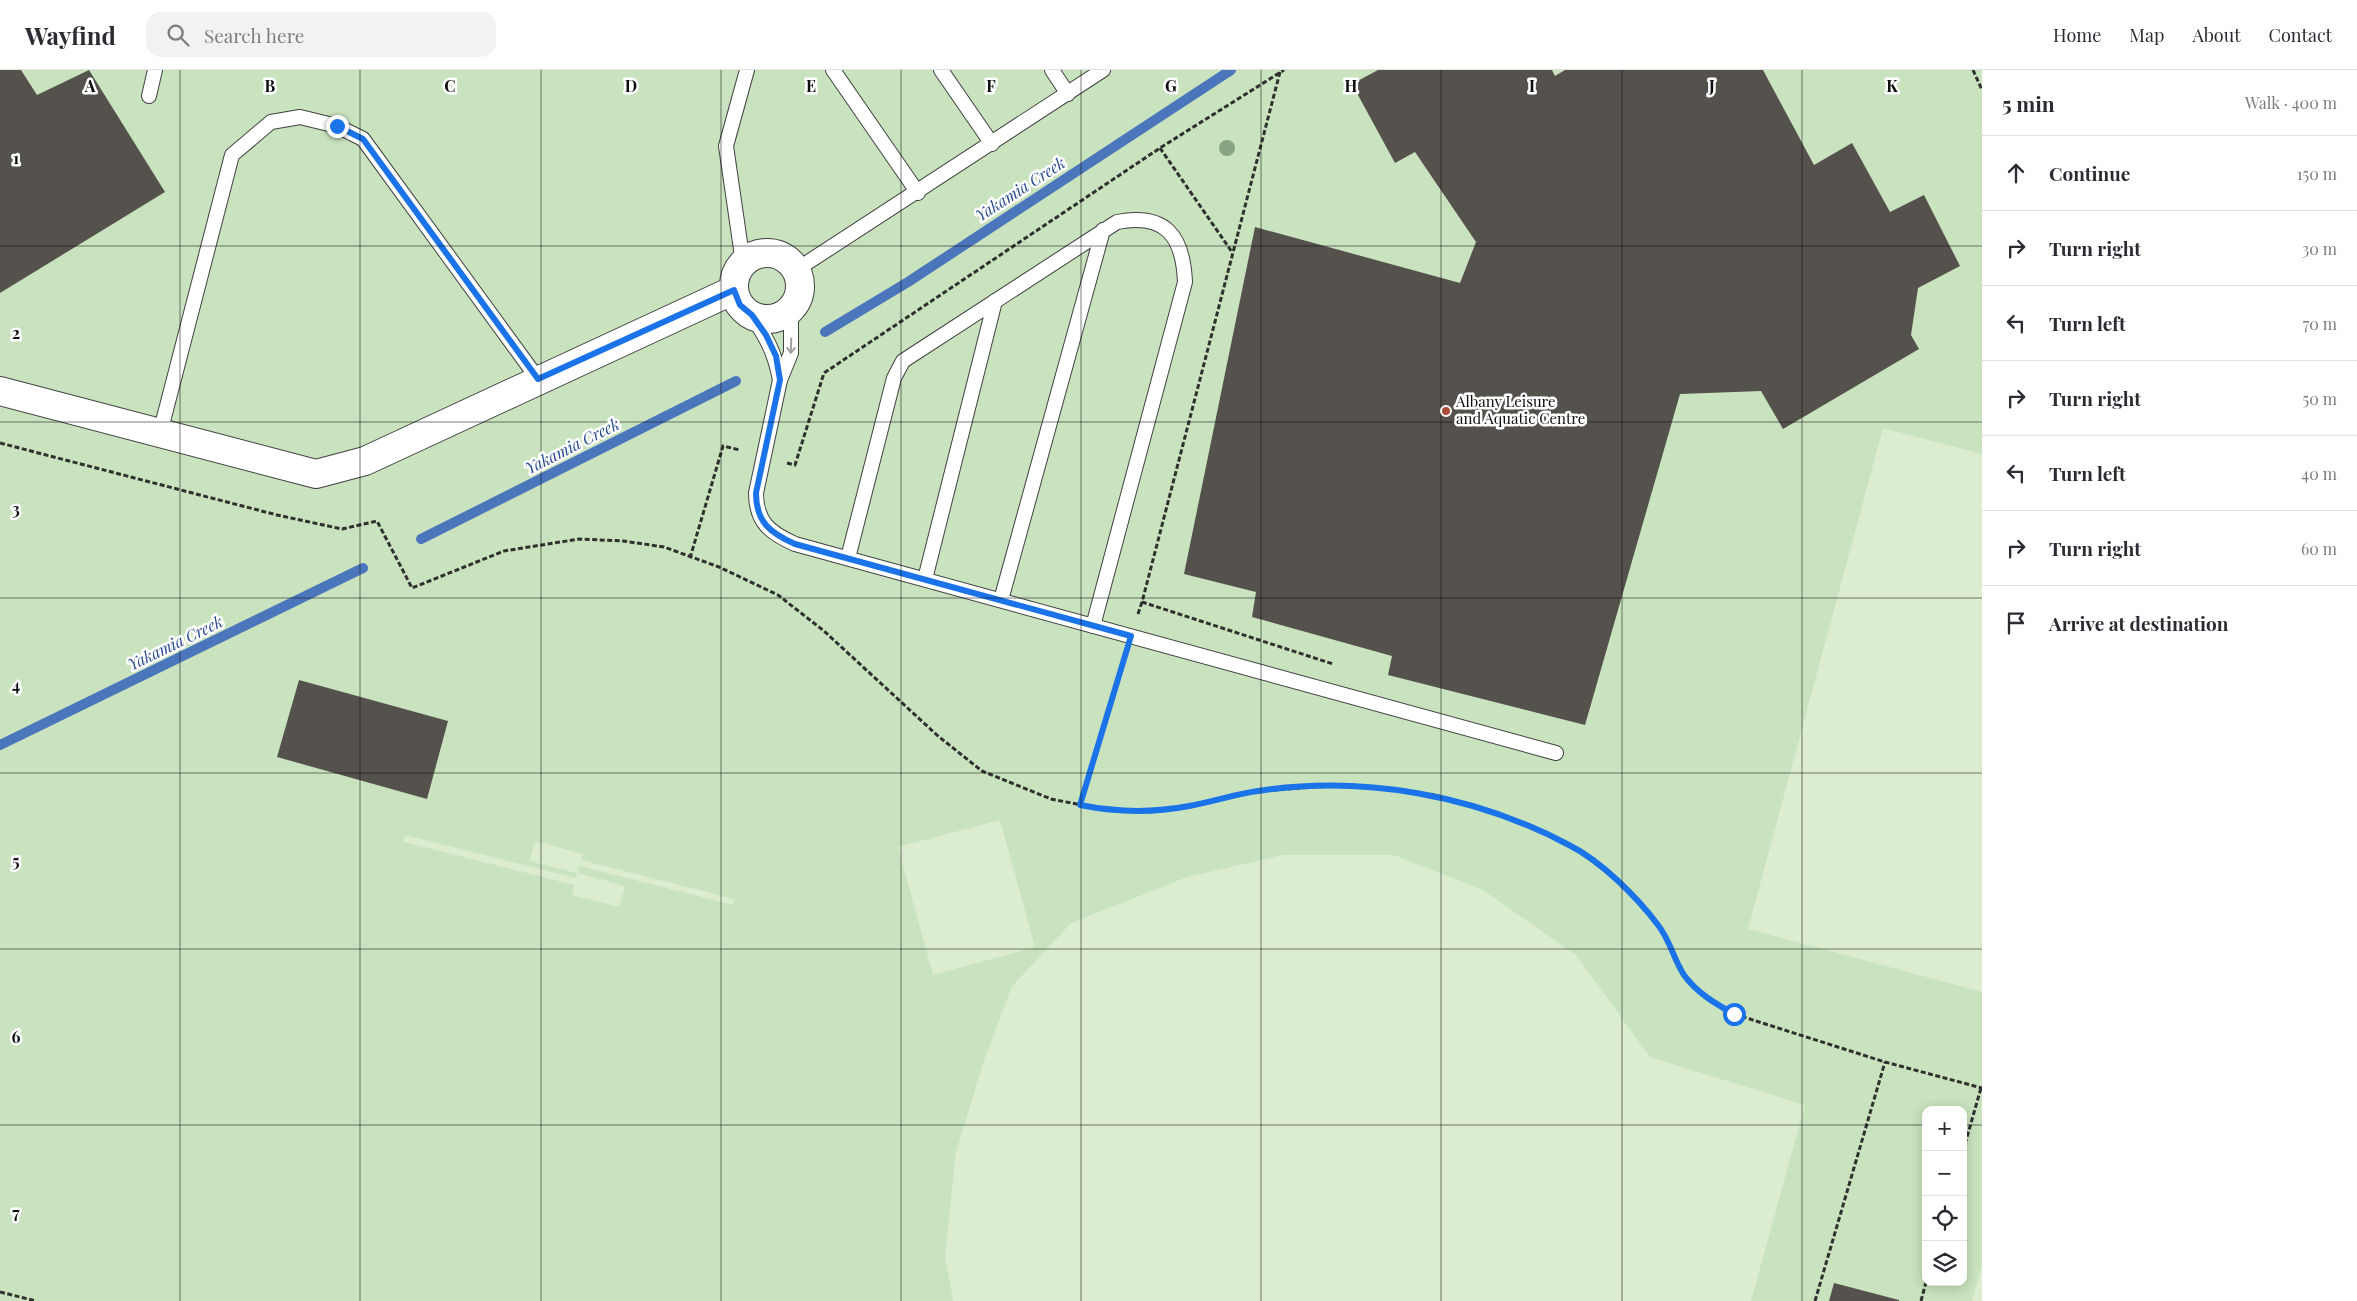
<!DOCTYPE html>
<meta charset="utf-8">
<style>
body{margin:0;font-family:"Playfair Display",serif;background:#f2f2f3;color:#2b2b33}
.controls{position:absolute;right:15px;bottom:15px;display:grid;overflow:hidden;border-radius:10px;box-shadow:0 2px 12px #0003}
.controls button{width:45px;height:45px;display:grid;place-items:center;padding:0;border:0;border-bottom:1px solid #e1e1e2;background:#fff;color:#2b2b33;font:25px sans-serif}
.stop{position:absolute;width:15px;height:15px;margin:-11px;border:4px solid #1a73e8;border-radius:50%;background:#fff}
.stop.end{background:#1a73e8;border-color:#fff;box-shadow:0 1px 5px #0008}
.list{margin:0;padding:0;list-style:none}
h2{display:flex;justify-content:space-between;align-items:center;height:65px;margin:0;padding:0 20px;font-size:21px}
h2 small{font-size:16px;font-weight:400;color:#7c7c81}
.list li{display:grid;grid-template-columns:32px 1fr auto;gap:15px;align-items:center;box-sizing:border-box;height:75px;padding:0 20px;border-top:1px solid #e1e1e2}
.list b{display:block;font-size:19px;white-space:nowrap}
.list em{font-size:16px;font-style:normal;color:#7c7c81}
.icon{flex:none;width:28px;height:28px;fill:none;stroke:currentColor;stroke-width:2;stroke-linecap:round;stroke-linejoin:round}
.map{position:relative;flex:none;width:1982px;height:1231px;overflow:hidden}
header{display:flex;align-items:center;gap:30px;box-sizing:border-box;height:70px;padding:0 25px;background:#fff;border-bottom:1px solid #e1e1e2}
header strong{font-size:24px}
nav{display:flex;gap:28px;margin-inline-start:auto;font-size:18px}
.search{width:350px;height:45px;background:#f2f2f3;display:flex;align-items:center;gap:12px;box-sizing:border-box;padding:0 18px;border-radius:15px;color:#7c7c81;font-size:19px}
main{display:flex}
aside{flex:1;background:#fff}
.map>svg:first-child{display:block}
.green{fill:#c9e3be;fill-rule:evenodd}
.pitch{fill:#dbeccf}
.lines{fill:none;stroke-linecap:round;stroke-linejoin:round}
.stream{stroke:#4c76bc;stroke-width:10}
.building{fill:#55514c}
.service-casing{stroke:#414141;stroke-width:16}
.minor-casing{stroke:#414141;stroke-width:30}
.path{stroke:#303030;stroke-width:3;stroke-dasharray:5 2.5;stroke-linecap:butt}
.service{stroke:#fff;stroke-width:14}
.minor{stroke:#fff;stroke-width:28}
.tree{fill:#87a582}
.oneway{stroke:#9f9f9f}
.route{stroke:#1a73e8;stroke-width:6}
.grid{fill:none;stroke:#0e0e0e;stroke-width:1;stroke-opacity:0.55}
.poi-dot{fill:#ac4c38;stroke:#fff;stroke-width:2}
.labels{text-anchor:middle;stroke-width:5;stroke-linejoin:round;paint-order:stroke}
.poi-label{font-size:15px;fill:#0e0e0e;stroke:#fff;text-anchor:start}
.water-label{font-size:16px;font-style:italic;fill:#274a8f;stroke:#fff}
.grid-label{font-size:16px;text-anchor:middle;font-weight:bold;fill:#0e0e0e;stroke:#fff;stroke-width:5;stroke-linejoin:round;paint-order:stroke}
</style>
<header>
<strong>Wayfind</strong>
<div class="search"><svg class="icon" aria-label="search" viewBox="0 0 24 24"><circle cx="10" cy="10" r="6"/><path d="M15 15l6 6"/></svg>Search here</div>
<nav><a>Home</a><a>Map</a><a>About</a><a>Contact</a></nav>
</header>
<main>
<div class="map">
<svg width="1982" height="1231" viewBox="0 0 1982 1231">
<rect width="100%" height="100%" fill="#fdfdf1"/>
<path class="green" d="M 0,0 L 1982,0 L 1982,1231 L 0,1231 ZM 1926,1040 L 1963,1040 L 1963,1212 L 1926,1212 Z"/>
<g class="pitch">
<polygon points="1883,358 1982,384 1982,922 1748,859"/>
<polygon points="1000,750 1035,877 933,905 898,777"/>
<polygon points="405,765 576,808 577,803 529,791 535,771 583,784 581,790 735,829 733,835 579,796 578,803 625,816 619,837 572,825 574,815 404,772"/>
<polygon points="1394,785 1483,820 1576,885 1650,987 1805,1035 1751,1231 953,1231 945,1186 956,1082 984,990 1012,916 1071,853 1187,807 1283,785"/>
<polygon points="1982,1195 1982,1231 1972,1231"/>
</g>
<g class="lines">
<g class="stream">
<polyline points="825,262 908,212 1231,0"/>
<polyline points="421,469 736,311"/>
<polyline points="0,675 363,498"/>
</g>
</g>
<g class="building">
<polygon points="0,0 21,0 37,25 89,0 165,122 0,223"/>
<polygon points="1378,0 1552,0 1555,6 1565,0 1763,0 1814,95 1852,73 1890,142 1924,125 1960,196 1918,218 1911,265 1919,279 1783,359 1761,321 1680,324 1585,655 1388,605 1392,586 1252,547 1256,522 1184,504 1255,157 1460,213 1476,172 1415,82 1395,93 1352,14"/>
<polygon points="299,610 448,651 427,729 277,687"/>
<polygon points="1834,1213 1899,1230 1899,1231 1829,1231"/>
</g>
<g class="lines">
<g class="service-casing">
<g id="service">
<polyline points="833,0 918,123"/>
<polyline points="941,0 992,74"/>
<polyline points="1052,0 1068,24"/>
<polyline points="149,26 155,0"/>
<polyline points="743,193 726,76 747,0"/>
<polyline points="796,200 1103,0"/>
<path d="M 791,239 L 791,283 L 780,310 L 756,423 C 756,452 770,463 795,474 L 1556,683"/>
<path d="M 751,245 C 767,268 775,283 780,310"/>
<polyline points="160,363 232,85 271,52 300,47 337,56 363,69 538,309"/>
<path d="M 848,488 L 894,308 L 903,291 L 1117,152 C 1166,143 1183,166 1185,212 L 1093,556"/>
<polyline points="925,509 995,231"/>
<polyline points="1001,530 1103,160"/>
</g>
</g>
<g class="minor-casing">
<g id="minor">
<circle cx="767" cy="216" r="33"/>
<polyline points="0,321 316,404 365,391 734,220"/>
</g>
</g>
<g class="path">
<polyline points="1973,0 1982,20"/>
<polyline points="1280,2 1142,532 1333,594"/>
<polyline points="1160,78 1232,182"/>
<polyline points="0,373 277,445 342,459 377,451 412,518 504,481 579,469 623,471 664,477 719,497 778,525 824,561 938,666 982,701 1051,729 1102,739 1143,741 1187,736 1259,721 1343,715 1436,725 1517,751 1571,775 1621,813 1659,856 1685,905 1706,928 1734,944 1885,992 1982,1018"/>
<polyline points="787,393 795,395 824,303 1160,78 1284,0"/>
<polyline points="690,488 723,376 740,380"/>
<polyline points="1138,544 1142,532"/>
<polyline points="1080,735 1124,590"/>
<polyline points="1963,1081 1981,1018"/>
<polyline points="0,1222 36,1231"/>
<polyline points="1815,1231 1885,992"/>
<polyline points="1921,1231 1926,1212"/>
</g>
<use href="#service" class="service"/>
<use href="#minor" class="minor"/>
</g>
<circle class="tree" cx="1227" cy="78" r="8"/>
<defs><path id="oneway-shaft" d="M-6 0H5M1.5-3L5.5 0L1.5 3" fill="none" stroke-width="1.6" stroke-linecap="round" stroke-linejoin="round" transform="scale(1.25)"/></defs>
<use class="oneway" href="#oneway-shaft" transform="translate(791 276) rotate(92)"/>
<g class="lines">
<path class="route" d="M 337,56 L 363,69 L 538,309 L 734,220 L 740,235 L 752,245 L 766,265 L 776,286 L 780,310 L 756,423 C 756,452 770,463 795,474 L 1131,566 L 1080,735 C 1115,742 1153,743 1189,736 C 1212,732 1235,724 1258,721 C 1363,705 1475,725 1569,775 C 1601,791 1637,827 1658,855 C 1670,870 1674,890 1684,905 C 1697,923 1716,934 1734,944"/>
</g>
<path class="grid" d="M 180,0 L 180,1231M 360,0 L 360,1231M 541,0 L 541,1231M 721,0 L 721,1231M 901,0 L 901,1231M 1081,0 L 1081,1231M 1261,0 L 1261,1231M 1441,0 L 1441,1231M 1622,0 L 1622,1231M 1802,0 L 1802,1231M 0,176 L 1982,176M 0,352 L 1982,352M 0,528 L 1982,528M 0,703 L 1982,703M 0,879 L 1982,879M 0,1055 L 1926,1055M 1963,1055 L 1982,1055"/>
<circle class="poi-dot" cx="1446" cy="341" r="5"/>
<g class="labels">
<g class="poi-label">
<text x="1456" y="337">Albany Leisure<tspan x="1456" dy="17">and Aquatic Centre</tspan></text>
</g>
<g class="water-label">
<text transform="translate(1020 119) rotate(-33)" y="6">Yakamia Creek</text>
<text transform="translate(572 376) rotate(-27)" y="6">Yakamia Creek</text>
<text transform="translate(175 573) rotate(-26)" y="6">Yakamia Creek</text>
</g>
</g>
<g class="grid-label">
<text x="90" y="22">A</text>
<text x="270" y="22">B</text>
<text x="450" y="22">C</text>
<text x="631" y="22">D</text>
<text x="811" y="22">E</text>
<text x="991" y="22">F</text>
<text x="1171" y="22">G</text>
<text x="1351" y="22">H</text>
<text x="1532" y="22">I</text>
<text x="1712" y="22">J</text>
<text x="1892" y="22">K</text>
<text x="16" y="94">1</text>
<text x="16" y="269">2</text>
<text x="16" y="445">3</text>
<text x="16" y="621">4</text>
<text x="16" y="797">5</text>
<text x="16" y="973">6</text>
<text x="16" y="1149">7</text>
</g>
</svg>
<div class="controls">
<button>+</button>
<button>−</button>
<button><svg class="icon" aria-label="locate" viewBox="0 0 24 24"><circle cx="12" cy="12" r="6"/><path d="M12 2v4M12 18v4M2 12h4M18 12h4"/></svg></button>
<button><svg class="icon" aria-label="layers" viewBox="0 0 24 24"><path d="M12 4l9 5-9 5-9-5zM3 14l9 5 9-5"/></svg></button>
</div>
<div class="stop" style="left:1734px;top:944px"></div>
<div class="stop end" style="left:337px;top:56px"></div>
</div>
<aside>
<h2>5 min<small>Walk · 400 m</small></h2>
<ul class="list">
<li><svg class="icon" aria-label="ahead" viewBox="0 0 24 24"><path d="M12 20V5M6 11l6-6 6 6"/></svg><div><b>Continue</b></div><em>150 m</em></li>
<li><svg class="icon" aria-label="right" viewBox="0 0 24 24"><path d="M7 20v-9h11M14 6l5 5-5 5"/></svg><div><b>Turn right</b></div><em>30 m</em></li>
<li><svg class="icon" aria-label="left" viewBox="0 0 24 24"><path d="M17 20v-9H6M10 6l-5 5 5 5"/></svg><div><b>Turn left</b></div><em>70 m</em></li>
<li><svg class="icon" aria-label="right" viewBox="0 0 24 24"><path d="M7 20v-9h11M14 6l5 5-5 5"/></svg><div><b>Turn right</b></div><em>50 m</em></li>
<li><svg class="icon" aria-label="left" viewBox="0 0 24 24"><path d="M17 20v-9H6M10 6l-5 5 5 5"/></svg><div><b>Turn left</b></div><em>40 m</em></li>
<li><svg class="icon" aria-label="right" viewBox="0 0 24 24"><path d="M7 20v-9h11M14 6l5 5-5 5"/></svg><div><b>Turn right</b></div><em>60 m</em></li>
<li><svg class="icon" aria-label="arrive" viewBox="0 0 24 24"><path d="M6 21V4h12l-3 4 3 4H6"/></svg><div><b>Arrive at destination</b></div></li>
</ul>
</aside>
</main>
